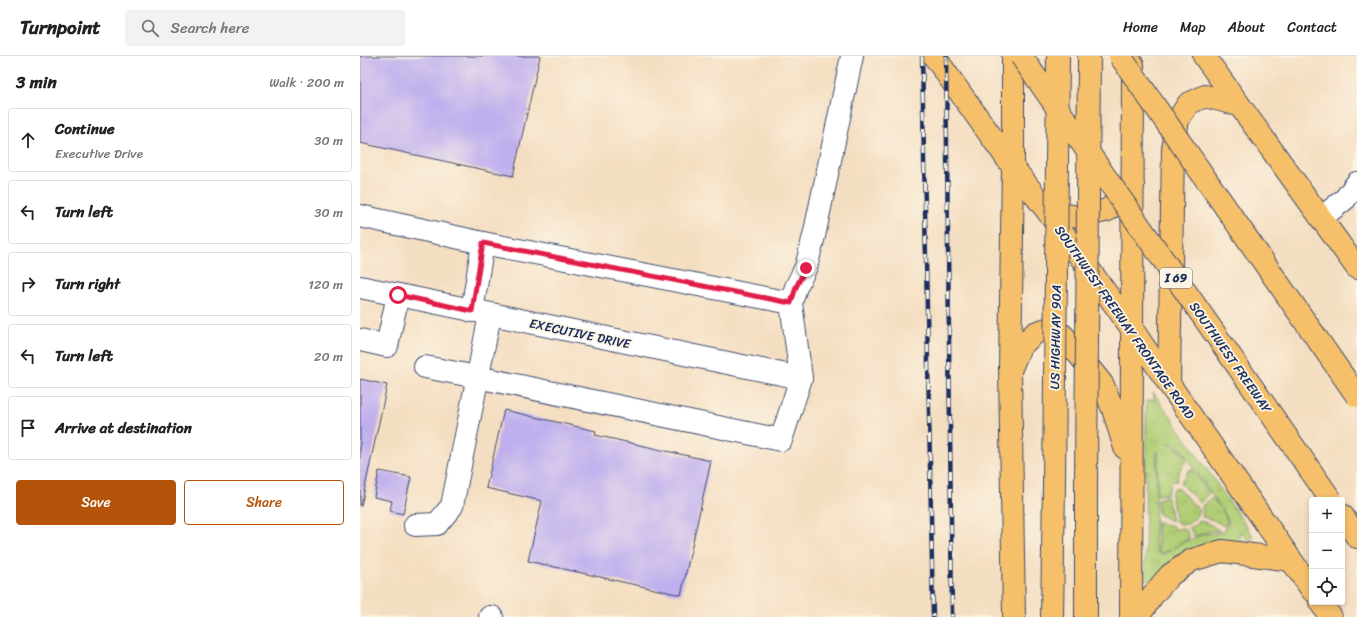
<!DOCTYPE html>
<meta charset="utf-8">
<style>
body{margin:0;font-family:Sriracha,sans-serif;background:#f2f2f2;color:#222}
.controls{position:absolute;right:12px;bottom:12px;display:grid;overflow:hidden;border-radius:4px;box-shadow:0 2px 6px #0003}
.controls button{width:36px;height:36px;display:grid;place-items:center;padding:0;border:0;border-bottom:1px solid #e0e0e0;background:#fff;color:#222;font:20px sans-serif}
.stop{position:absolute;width:12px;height:12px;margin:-9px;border:3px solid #e11d48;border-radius:50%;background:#fff}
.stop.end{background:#e11d48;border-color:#fff;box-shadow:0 1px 4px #0008}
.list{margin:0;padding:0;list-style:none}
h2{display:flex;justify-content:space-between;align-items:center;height:52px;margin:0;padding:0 16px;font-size:17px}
h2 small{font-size:13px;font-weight:400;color:#767676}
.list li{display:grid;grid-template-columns:26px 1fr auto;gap:12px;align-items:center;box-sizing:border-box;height:64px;margin:0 8px 8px;padding:0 8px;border:1px solid #e0e0e0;border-radius:4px}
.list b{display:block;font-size:15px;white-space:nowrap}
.list p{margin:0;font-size:13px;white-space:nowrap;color:#767676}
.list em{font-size:13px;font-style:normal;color:#767676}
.actions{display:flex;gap:8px;padding:12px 16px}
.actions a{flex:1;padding:9px 0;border:1px solid #b45309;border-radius:4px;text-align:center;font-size:14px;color:#b45309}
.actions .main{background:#b45309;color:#fff}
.icon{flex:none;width:22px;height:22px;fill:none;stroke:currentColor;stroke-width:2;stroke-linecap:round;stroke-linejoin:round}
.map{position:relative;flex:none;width:997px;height:561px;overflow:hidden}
header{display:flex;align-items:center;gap:24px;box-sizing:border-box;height:56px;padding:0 20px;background:#fff;border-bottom:1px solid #e0e0e0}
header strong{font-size:19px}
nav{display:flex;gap:22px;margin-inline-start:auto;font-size:14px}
.search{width:280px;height:36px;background:#f2f2f2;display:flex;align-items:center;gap:10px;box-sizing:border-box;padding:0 14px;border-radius:4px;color:#767676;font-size:15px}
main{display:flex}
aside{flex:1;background:#fff}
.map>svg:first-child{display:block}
.grass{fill:url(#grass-tufts);stroke:#667e6a;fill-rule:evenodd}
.building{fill:#bfafee}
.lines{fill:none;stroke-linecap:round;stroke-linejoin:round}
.minor-casing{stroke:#3c496d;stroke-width:24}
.major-casing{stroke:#3c496d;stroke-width:24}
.highway-casing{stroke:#3c496d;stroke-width:24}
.minor{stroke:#fff;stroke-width:22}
.major{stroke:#f6c06b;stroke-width:22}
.highway{stroke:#f6c06b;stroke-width:22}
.rail-casing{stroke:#1b2f5e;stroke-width:4.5}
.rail{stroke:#fcf5e5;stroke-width:3;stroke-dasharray:9;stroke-linecap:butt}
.highway-bridge-casing{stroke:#3c496d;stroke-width:24;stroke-linecap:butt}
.highway-bridge{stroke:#f6c06b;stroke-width:22}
.route{stroke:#e11d48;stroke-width:5}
.labels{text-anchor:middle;stroke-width:3.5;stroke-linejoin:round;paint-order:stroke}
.shield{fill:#fcf5e5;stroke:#5e6a86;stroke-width:1}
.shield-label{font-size:12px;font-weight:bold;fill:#1b2f5e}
.street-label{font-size:13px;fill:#1b2f5e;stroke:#fcf5e5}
</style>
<header>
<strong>Turnpoint</strong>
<div class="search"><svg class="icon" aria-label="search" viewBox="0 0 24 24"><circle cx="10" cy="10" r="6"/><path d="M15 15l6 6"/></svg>Search here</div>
<nav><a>Home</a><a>Map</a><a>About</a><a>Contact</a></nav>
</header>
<main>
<aside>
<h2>3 min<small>Walk · 200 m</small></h2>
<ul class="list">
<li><svg class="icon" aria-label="ahead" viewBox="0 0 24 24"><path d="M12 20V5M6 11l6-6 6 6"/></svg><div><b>Continue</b><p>Executive Drive</p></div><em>30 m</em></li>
<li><svg class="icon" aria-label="left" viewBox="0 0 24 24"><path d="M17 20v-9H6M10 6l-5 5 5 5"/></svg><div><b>Turn left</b></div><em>30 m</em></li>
<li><svg class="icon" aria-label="right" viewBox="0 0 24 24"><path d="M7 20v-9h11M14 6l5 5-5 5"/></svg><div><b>Turn right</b></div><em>120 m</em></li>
<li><svg class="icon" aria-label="left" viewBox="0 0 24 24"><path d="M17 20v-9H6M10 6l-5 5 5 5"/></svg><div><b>Turn left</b></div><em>20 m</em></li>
<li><svg class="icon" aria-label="arrive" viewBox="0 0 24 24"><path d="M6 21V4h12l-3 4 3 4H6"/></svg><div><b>Arrive at destination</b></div></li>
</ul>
<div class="actions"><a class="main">Save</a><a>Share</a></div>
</aside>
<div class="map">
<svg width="997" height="561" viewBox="0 0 997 561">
<defs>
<pattern id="grass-tufts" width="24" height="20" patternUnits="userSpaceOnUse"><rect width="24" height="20" fill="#b1ce75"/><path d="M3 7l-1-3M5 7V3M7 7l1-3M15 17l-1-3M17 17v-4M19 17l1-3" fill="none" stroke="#98b168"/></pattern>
</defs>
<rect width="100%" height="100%" fill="#fcf5e5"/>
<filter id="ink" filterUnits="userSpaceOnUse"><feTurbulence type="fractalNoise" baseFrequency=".025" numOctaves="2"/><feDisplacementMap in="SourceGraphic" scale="8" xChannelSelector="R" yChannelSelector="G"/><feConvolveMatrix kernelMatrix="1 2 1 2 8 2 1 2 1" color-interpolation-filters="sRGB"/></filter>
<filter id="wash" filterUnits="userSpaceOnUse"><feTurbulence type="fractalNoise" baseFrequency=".012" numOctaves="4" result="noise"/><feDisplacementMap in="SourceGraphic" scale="16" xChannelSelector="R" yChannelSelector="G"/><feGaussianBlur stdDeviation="0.9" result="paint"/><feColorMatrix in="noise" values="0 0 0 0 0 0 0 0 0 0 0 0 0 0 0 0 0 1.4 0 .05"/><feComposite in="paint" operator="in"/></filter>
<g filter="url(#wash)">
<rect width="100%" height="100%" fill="#f4dec1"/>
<g class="grass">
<path d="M 793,336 L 801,347 L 800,348 L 802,351 L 804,351 L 893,480 L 889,487 L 882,476 L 878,479 L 884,487 L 870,486 L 793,525 L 785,523 L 786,345 L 794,344 ZM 807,387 C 812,386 817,390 821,393 L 860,451 L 852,442 L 842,450 L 843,455 L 842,461 L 854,464 L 865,471 L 867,464 L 861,452 C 867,460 873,471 861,476 C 856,478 851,477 845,478 C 834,481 823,486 813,492 L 829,482 L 827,475 L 822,472 L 815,474 L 812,469 L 801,468 L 797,465 L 798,496 L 803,497 L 811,493 L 802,499 C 795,496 796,490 795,483 L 797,396 L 798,395 L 797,439 L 807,438 L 811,427 L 813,425 L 817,425 C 817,416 821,411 827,405 L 819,393 Z"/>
<polygon points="830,413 832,413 849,437 840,447 820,427"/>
<path d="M 815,432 L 818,432 L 839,454 C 837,463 825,474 816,466 L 811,438 L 813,433 Z"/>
<polygon points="807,440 812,465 798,458 798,443 800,442"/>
<polygon points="839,465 848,467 860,475 851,475 834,480 832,477 832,475 828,472 838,468"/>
</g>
<g id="blocks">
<g class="building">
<polygon points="0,0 180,0 153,120 0,87"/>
<polygon points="0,323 27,329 1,450 0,450"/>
<polygon points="144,354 236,375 235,379 351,405 321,539 168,505 182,445 126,432"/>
<polygon points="19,415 51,421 43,458 30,455 32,445 14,441"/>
</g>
</g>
</g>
<g filter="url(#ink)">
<use href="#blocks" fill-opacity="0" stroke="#3c496d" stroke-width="1"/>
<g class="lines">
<g class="minor-casing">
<g id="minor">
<polyline points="0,160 123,187 112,255"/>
<polyline points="961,162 985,143 997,127"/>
<polyline points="0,231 441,322"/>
<polyline points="431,247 436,231 446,211 454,180 492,0"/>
<polyline points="0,284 27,290 38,239"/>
<polyline points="65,311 117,321 421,384 441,322 431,247 123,187"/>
<polyline points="55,469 77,468 92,450 130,259"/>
<polyline points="130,561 132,561"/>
</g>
</g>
<g class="major-casing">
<g id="major">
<polyline points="574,0 653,111 688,156 772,273 809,328 952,534"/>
<polyline points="844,0 997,212"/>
<polyline points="809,328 813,93 818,64 828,48 845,40 879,49"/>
<polyline points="960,546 971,561"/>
</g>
</g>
<g class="highway-casing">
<g id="highway">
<polyline points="653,0 653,111 650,313 654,561"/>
<polyline points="688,156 720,161 748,154 773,130"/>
<polyline points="651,312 660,291 675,277 687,273 703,279 743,329 753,353 765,392"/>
<polyline points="726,428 726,561"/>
<polyline points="982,459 997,481"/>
<polyline points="692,561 694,430"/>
<polyline points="771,561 773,9"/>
<polyline points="778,561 792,540 810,519 832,504 862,495 931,504"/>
</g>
</g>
<use href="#minor" class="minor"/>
<use href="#major" class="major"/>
<use href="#highway" class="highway"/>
<g class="rail-casing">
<g id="rail">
<polyline points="562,0 573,561"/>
<polyline points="586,0 592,561"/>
</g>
</g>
<use href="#rail" class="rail"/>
<g class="highway-bridge-casing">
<g id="highway-bridge">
<polyline points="661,0 971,444"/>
<polyline points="760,0 997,340"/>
<polyline points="726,428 729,0"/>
<polyline points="694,430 698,0"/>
</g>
</g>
<use href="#highway-bridge" class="highway-bridge"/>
</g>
</g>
<g class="lines" filter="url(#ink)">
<polyline class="route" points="38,239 112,255 123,187 431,247 436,231 446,212"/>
</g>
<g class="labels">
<rect class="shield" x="800" y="212" width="32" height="20" rx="3"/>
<g class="shield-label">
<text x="816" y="226">I 69</text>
</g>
<g class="street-label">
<text transform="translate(765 266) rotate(55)" y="5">SOUTHWEST FREEWAY FRONTAGE ROAD</text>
<text transform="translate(220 277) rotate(12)" y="5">EXECUTIVE DRIVE</text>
<text transform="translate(695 281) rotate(-89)" y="5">US HIGHWAY 90A</text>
<text transform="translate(871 301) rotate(55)" y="5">SOUTHWEST FREEWAY</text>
</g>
</g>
</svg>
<div class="controls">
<button>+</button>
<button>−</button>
<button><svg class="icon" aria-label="locate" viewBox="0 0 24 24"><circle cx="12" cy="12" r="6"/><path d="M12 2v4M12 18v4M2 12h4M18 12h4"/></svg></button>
</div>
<div class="stop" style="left:38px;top:239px"></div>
<div class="stop end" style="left:446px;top:212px"></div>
</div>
</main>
